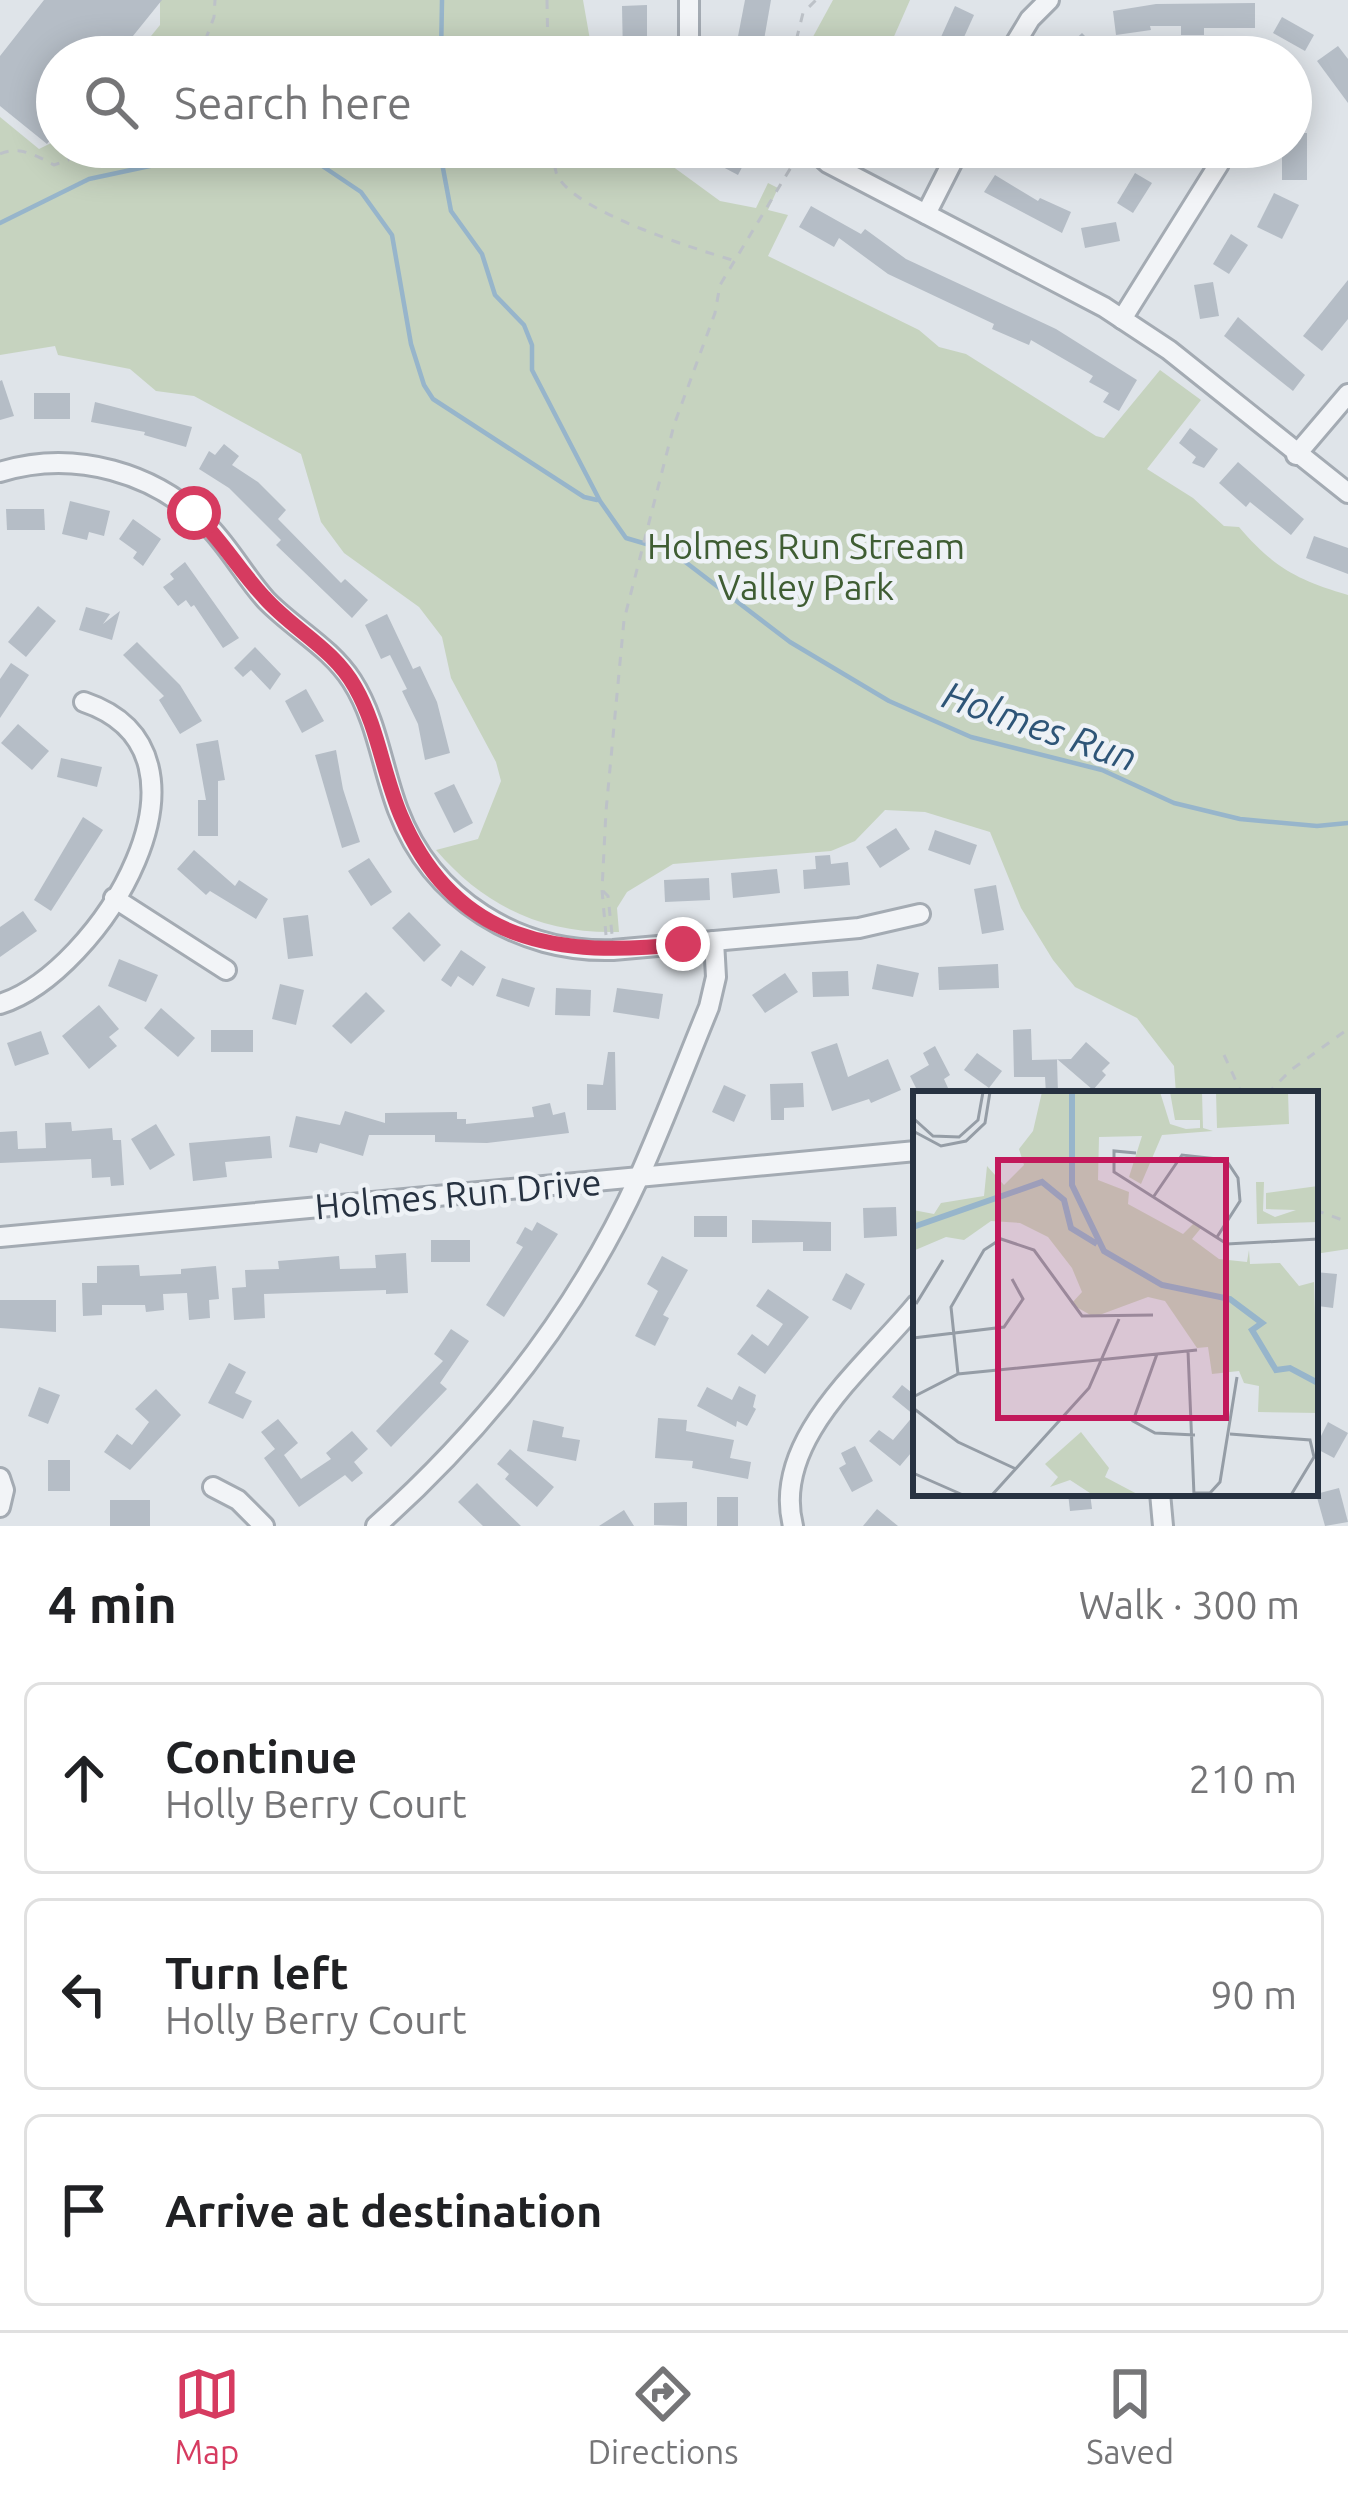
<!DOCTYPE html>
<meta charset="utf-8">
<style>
body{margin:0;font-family:Ubuntu,sans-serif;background:#f6f6f6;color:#202124}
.stop{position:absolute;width:36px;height:36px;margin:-27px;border:9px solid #d63b60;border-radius:50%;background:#fff}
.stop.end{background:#d63b60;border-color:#fff;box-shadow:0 3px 12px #0008}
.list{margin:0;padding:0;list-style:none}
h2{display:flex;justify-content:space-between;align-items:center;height:156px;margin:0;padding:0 48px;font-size:51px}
h2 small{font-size:39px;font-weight:400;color:#757577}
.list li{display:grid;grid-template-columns:78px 1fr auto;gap:36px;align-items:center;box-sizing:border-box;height:192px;margin:0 24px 24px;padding:0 24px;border:3px solid #e0e0e0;border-radius:18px}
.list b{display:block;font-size:45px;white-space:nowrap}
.list p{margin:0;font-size:39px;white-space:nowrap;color:#757577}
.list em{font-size:39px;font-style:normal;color:#757577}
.icon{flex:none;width:66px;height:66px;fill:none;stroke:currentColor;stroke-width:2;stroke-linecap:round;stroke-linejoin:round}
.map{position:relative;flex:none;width:1348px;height:1526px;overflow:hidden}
.search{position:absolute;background:#fff;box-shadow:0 6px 30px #0003;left:36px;right:36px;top:36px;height:132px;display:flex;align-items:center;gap:30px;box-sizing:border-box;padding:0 42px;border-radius:66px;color:#757577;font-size:45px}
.sheet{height:804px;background:#fff}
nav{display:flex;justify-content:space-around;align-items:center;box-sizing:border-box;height:168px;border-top:3px solid #e0e0e0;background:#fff;font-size:33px;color:#757577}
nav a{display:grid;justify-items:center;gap:6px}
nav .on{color:#d63b60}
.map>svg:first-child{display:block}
.green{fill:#c6d3bf}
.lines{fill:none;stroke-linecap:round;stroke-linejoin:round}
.stream{stroke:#97b5cb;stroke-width:4.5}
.building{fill:#b5bdc6}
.street-casing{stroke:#a4abb3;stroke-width:24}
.path{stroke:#bdc2c8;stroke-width:3;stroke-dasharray:9 9;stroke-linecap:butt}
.street{stroke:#f2f4f7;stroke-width:18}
.route{stroke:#d63b60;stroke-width:15}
.labels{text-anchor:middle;stroke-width:9;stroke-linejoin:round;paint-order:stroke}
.park-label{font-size:36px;fill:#3f5d33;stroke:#eef2f6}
.street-label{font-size:36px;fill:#273241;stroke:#eef2f6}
.water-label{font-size:39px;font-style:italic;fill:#2e5577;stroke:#eef2f6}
.inset-river{fill:none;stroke:#97b5cb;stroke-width:6}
.inset-road{fill:none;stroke:#959da6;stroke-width:3}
.view{fill:#c2185b;fill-opacity:0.15;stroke:#c2185b;stroke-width:6}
.inset-edge{fill:none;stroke:#273241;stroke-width:6}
</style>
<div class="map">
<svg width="1348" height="1526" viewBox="0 0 1348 1526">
<rect width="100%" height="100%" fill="#dfe4e9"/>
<g class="green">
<polygon points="160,0 583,0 593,57 134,57 160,25"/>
<polygon points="833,0 910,0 885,57 802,57"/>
<path d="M 0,117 L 39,149 L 57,140 L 57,147 L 646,147 L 720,201 L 756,208 L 768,183 L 778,188 L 768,210 L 788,215 L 768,256 L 919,330 L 939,347 L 966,354 L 1096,436 L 1104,438 L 1160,370 L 1201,400 L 1147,469 L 1193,498 L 1224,526 L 1239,527 C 1273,567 1297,580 1348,595 L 1348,1249 L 1315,1254 L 1315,1094 L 1176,1094 L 1174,1066 L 1137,1018 L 1075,987 L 1053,960 L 1021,908 L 990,832 L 925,812 L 885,810 L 855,841 L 831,851 L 673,864 L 627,892 L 617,908 L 619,932 C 544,934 485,907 436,850 L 478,839 L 501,781 L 496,762 L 451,678 L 442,637 L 419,607 L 344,553 L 321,522 L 301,454 L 194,396 L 156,391 L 130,369 L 58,355 L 55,346 L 0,355 Z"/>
</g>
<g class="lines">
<g class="stream">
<polyline points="441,57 442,0"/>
<polyline points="294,147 361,192 392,235 411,344 424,385 433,399 584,497 597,500"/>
<polyline points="439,147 451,211 482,254 495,295 524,325 532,345 532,370 600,501 626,538 660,548 684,561 790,642 889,701 971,737 1102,770 1174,803 1240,819 1317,826 1348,823"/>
<polyline points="0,223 89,179 159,164 195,147"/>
</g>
</g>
<g class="building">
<polygon points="44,0 162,0 116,57 57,57 57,131 47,144 0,106 0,56"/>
<polygon points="745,0 771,0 761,57 734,57"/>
<polygon points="1255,3 1255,28 1204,28 1204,35 1181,35 1181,26 1150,26 1151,30 1116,35 1113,11 1156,4"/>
<polygon points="647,5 647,57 623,57 622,6"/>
<polygon points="955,6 974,15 955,57 932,57"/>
<polygon points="1282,17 1314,35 1305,51 1273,33"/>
<polygon points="1082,33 1106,57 1071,57 1064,50"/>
<polygon points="1338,46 1348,59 1348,103 1317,61"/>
<polygon points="1291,133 1307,133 1307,180 1282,180 1282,147 1291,147"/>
<polygon points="685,147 740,147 750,152 738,175"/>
<polygon points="1135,173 1152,183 1133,213 1117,203"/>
<polygon points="995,175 1038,201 1040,198 1071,212 1062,233 984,192"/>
<polygon points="1274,193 1299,205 1282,239 1257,227"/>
<polygon points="811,206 861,234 865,229 906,259 1056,329 1137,380 1119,411 1103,402 1109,393 1089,382 1093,376 1031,340 1029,345 992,329 994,324 888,274 839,238 834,247 799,227"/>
<polygon points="1116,222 1120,241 1085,248 1081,228"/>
<polygon points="1231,234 1248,245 1229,274 1213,264"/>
<polygon points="1348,280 1348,319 1322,351 1303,336"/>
<polygon points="1213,282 1219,316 1200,319 1194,285"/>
<polygon points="1238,317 1305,375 1293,391 1224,336"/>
<polygon points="2,380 14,416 0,420 0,381"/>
<rect x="34" y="393" width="36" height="26"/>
<polygon points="95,402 192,427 186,447 144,435 145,432 91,422"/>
<polygon points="1190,428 1218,449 1204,468 1192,463 1196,457 1179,443"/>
<polygon points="224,444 239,456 232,465 258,482 286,510 278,519 341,583 345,579 368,600 352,618 276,545 281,540 229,488 199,469 209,451 215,455"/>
<polygon points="1238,462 1304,519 1291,535 1250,502 1246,507 1219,483"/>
<polygon points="70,501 110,511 104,536 89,532 87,540 62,534"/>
<polygon points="6,509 44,509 45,530 7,530"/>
<polygon points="133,519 161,539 143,566 133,558 137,552 119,539"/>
<polygon points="1314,536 1348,548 1348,574 1306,558"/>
<polygon points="185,562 239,638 223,648 194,605 191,607 186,600 178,606 163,587 174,579 170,574"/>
<polygon points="38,606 56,621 26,657 8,642"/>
<polygon points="86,607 110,614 103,624 120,611 112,640 79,630"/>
<polygon points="387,614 413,669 420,666 437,702 450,753 425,760 418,724 402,691 407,689 390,655 381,659 365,625"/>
<polygon points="137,642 180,685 202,721 180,734 159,700 164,696 123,655"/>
<polygon points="255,647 281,674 270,690 251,670 243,677 234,668"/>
<polygon points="11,663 29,675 0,718 0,679"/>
<polygon points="306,689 324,721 302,733 285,701"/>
<polygon points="18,724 49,751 32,770 1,743"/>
<polygon points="218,740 225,780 218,781 218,836 198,836 198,800 206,800 196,744"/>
<polygon points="336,750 343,789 360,842 342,848 315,755"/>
<polygon points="61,758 102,767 97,787 57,777"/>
<polygon points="454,784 473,823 454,833 434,793"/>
<polygon points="83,817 103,830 51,911 34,900"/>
<polygon points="896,828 910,849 880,868 866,847"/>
<polygon points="935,830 977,845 970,865 928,850"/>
<polygon points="194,850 235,886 239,880 268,899 256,919 210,891 206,895 177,869"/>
<polygon points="830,855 831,864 848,862 850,885 804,889 803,870 816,869 815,856"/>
<polygon points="369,858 392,892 371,906 348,871"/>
<polygon points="777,869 780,893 733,898 731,873"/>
<polygon points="709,878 710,900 665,902 664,880"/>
<polygon points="996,885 1004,930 982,934 974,889"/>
<polygon points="23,911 37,931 0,957 0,927"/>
<polygon points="409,912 441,945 424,962 392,928"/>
<polygon points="308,915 313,956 288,959 283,918"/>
<polygon points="461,950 486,967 473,986 458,976 451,987 441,980"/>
<polygon points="119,959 158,975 146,1002 108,986"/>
<polygon points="877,964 919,973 913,997 872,989"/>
<polygon points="998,964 999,988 939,990 938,967"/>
<polygon points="848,971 849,996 813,997 812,972"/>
<polygon points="785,973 798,992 765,1013 752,995"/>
<polygon points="502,978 535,988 529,1007 496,996"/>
<polygon points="280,984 304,990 296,1025 272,1019"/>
<polygon points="556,988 591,990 590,1016 555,1015"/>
<polygon points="617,988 663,994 659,1019 613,1012"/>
<polygon points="366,992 385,1011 351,1044 332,1026"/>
<polygon points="99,1005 119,1029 109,1037 117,1046 89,1069 62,1036"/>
<polygon points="161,1008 195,1038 178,1057 144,1028"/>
<polygon points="1031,1029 1032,1060 1071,1059 1086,1042 1110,1063 1102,1071 1106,1075 1093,1090 1057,1059 1058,1094 1046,1094 1045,1077 1014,1077 1013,1030"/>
<rect x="211" y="1030" width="42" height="22"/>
<polygon points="41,1031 49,1054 15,1066 7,1043"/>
<polygon points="837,1043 848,1077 888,1059 901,1090 871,1103 869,1099 832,1111 811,1052"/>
<polygon points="935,1046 950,1075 944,1079 948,1088 936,1094 919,1094 910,1076 929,1065 923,1053"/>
<polygon points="608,1052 615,1052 616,1110 587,1110 587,1084 603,1085"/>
<polygon points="977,1053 1002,1071 989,1088 964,1070"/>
<polygon points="803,1083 804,1107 784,1108 784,1120 771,1120 770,1084"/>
<polygon points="724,1085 746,1095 734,1122 712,1112"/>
<polygon points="550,1103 553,1115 565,1112 569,1133 487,1143 435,1142 435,1135 369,1135 363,1156 320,1143 317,1153 289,1147 296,1116 340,1125 345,1111 385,1123 385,1113 457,1112 457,1119 466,1119 466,1124 534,1117 532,1107"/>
<polygon points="71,1122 72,1131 112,1128 113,1140 121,1140 124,1185 111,1186 110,1177 92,1178 91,1159 0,1163 0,1132 17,1131 18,1149 46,1148 45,1123"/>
<polygon points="156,1124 175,1155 150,1170 131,1139"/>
<polygon points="270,1136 272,1158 225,1162 227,1177 193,1181 189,1143"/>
<polygon points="896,1207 897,1236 864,1238 863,1208"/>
<rect x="694" y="1216" width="33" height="21"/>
<polygon points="752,1220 831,1222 831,1251 803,1251 803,1242 752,1243"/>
<polygon points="537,1222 558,1234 504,1317 486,1305 523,1247 516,1243 525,1227 532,1231"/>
<rect x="431" y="1240" width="39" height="22"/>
<polygon points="406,1253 408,1293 386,1294 386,1290 264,1294 265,1318 234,1320 232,1288 246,1287 245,1270 279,1269 278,1261 339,1256 340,1269 376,1268 375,1255"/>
<polygon points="662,1256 688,1270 663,1315 669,1318 655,1346 635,1336 658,1291 647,1284"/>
<polygon points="139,1265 140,1276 181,1274 181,1269 216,1266 219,1299 209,1300 210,1318 189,1320 187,1293 163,1294 164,1310 146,1312 145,1305 102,1305 102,1315 83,1316 82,1283 97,1283 97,1266"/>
<polygon points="1315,1272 1337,1274 1333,1308 1318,1306"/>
<polygon points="846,1273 865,1284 851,1310 832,1300"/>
<polygon points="768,1289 809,1317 765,1374 737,1354 752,1334 768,1346 783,1324 756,1306"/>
<polygon points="0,1300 56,1300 56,1332 0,1328"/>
<polygon points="451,1329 469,1341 440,1383 447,1389 391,1447 376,1431 443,1361 434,1354"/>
<polygon points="229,1363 246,1372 235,1393 252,1401 243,1419 208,1403"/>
<polygon points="902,1385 916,1396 916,1447 900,1466 869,1441 879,1430 893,1440 914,1415 892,1397"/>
<polygon points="739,1386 756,1395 753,1407 756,1409 747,1426 737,1421 736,1427 697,1406 707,1387 732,1400"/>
<polygon points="39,1387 60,1395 48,1424 28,1416"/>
<polygon points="156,1389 181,1415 130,1470 104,1452 117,1434 132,1445 149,1422 135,1409"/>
<polygon points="658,1418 687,1420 686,1431 734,1440 730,1458 751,1462 748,1479 692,1468 693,1461 655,1458"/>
<polygon points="278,1419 298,1443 284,1455 301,1479 331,1459 326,1453 352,1431 368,1449 354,1462 363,1473 352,1482 345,1475 299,1507 264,1458 275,1449 261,1432"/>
<polygon points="533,1420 564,1427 562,1437 580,1440 576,1461 527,1451"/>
<polygon points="1328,1422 1348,1433 1334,1458 1315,1448"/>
<polygon points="855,1446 873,1481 852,1492 839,1468 846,1464 841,1453"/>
<polygon points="510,1449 554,1487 537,1507 505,1479 509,1474 497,1464"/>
<rect x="48" y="1460" width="22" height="31"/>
<polygon points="477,1483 495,1501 521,1526 483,1526 458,1502"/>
<polygon points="1339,1488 1348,1522 1325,1526 1316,1494"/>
<polygon points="1068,1493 1090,1493 1092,1509 1070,1511"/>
<rect x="717" y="1497" width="21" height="29"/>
<rect x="110" y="1500" width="40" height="26"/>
<polygon points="687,1502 687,1526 654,1525 654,1503"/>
<polygon points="877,1509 898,1526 863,1526"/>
<polygon points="624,1510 634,1526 599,1526"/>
</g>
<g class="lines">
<g class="street-casing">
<g id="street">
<polyline points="689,0 689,57"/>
<polyline points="1007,57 1030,19 1049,0"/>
<polyline points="810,147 828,163 1104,307 1169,350 1348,493"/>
<polyline points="926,214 960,147"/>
<polyline points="1122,319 1219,164"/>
<polyline points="1296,455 1348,394"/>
<path d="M 0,472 C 74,449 156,472 210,528 C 231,550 246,578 266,600 C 294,629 330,647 352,681 C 377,720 382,768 398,810 C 432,900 519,953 613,950 L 859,928 L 920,914"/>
<polyline points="114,898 226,970"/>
<path d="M 0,1004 C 99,973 235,753 84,702"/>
<polyline points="0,1237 916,1151"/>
<polyline points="0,1478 4,1490 0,1507"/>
<polyline points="213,1487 238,1500 264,1526"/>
<polyline points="1160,1493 1163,1526"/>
<path d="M 376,1526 C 488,1426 577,1313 639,1177 C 664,1121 686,1063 709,1007 L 716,977 L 714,941"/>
<path d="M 793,1526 C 771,1440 866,1366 916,1305"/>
</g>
</g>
<g class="path">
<polyline points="547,0 548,57"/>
<polyline points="199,57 214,17 215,0"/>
<polyline points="792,57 803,13 816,0"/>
<path d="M 553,147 C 554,155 554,168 557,175 C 575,212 693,248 732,260"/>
<path d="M 0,154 C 19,145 37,156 54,165 L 68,160 L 79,147"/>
<polyline points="603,891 608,896 612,934"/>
<polyline points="606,935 602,890 606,811 624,620 674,425 715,313 720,285 796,159"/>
<polyline points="1224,1055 1242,1094"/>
<polyline points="1267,1094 1291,1070 1348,1029"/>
<polyline points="1315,1210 1348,1222"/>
</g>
<use href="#street" class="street"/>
</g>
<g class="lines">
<path class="route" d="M 194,513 C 221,539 239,570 264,597 C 293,630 333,648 355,687 C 378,727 383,774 401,816 C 455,944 560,958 683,944"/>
</g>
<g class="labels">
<g class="park-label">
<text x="806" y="559">Holmes Run Stream<tspan x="806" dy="41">Valley Park</tspan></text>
</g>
<g class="street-label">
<text transform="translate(458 1194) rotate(-5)" y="13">Holmes Run Drive</text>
</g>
<g class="water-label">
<text transform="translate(1040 726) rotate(19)" y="14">Holmes Run</text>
</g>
</g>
<g transform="translate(913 1091)">
<rect width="405" height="405" fill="#dfe4e9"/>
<path d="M 129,1 L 247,1 L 257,33 L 273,38 L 287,37 L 287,29 L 262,29 L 257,1 L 289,1 L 290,37 L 300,40 L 249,44 L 228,93 L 216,86 L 229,45 L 186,46 L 185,89 L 216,101 L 215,113 L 270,143 L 281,132 L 288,137 L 279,148 L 306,168 L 334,171 L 336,159 L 337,173 L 367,172 L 386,195 L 401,191 L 405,322 L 345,321 L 346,295 L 331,292 L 326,280 L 299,283 L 295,256 L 284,257 L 252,210 L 235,206 L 181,226 L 158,213 L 169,201 L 159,177 L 135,146 L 107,132 L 78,130 L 51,149 L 33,146 L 0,160 L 0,119 L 21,123 L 28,112 L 71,105 L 74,75 L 91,94 L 111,74 L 106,58 L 120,40 ZM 303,1 L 375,1 L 376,33 L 304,37 ZM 343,91 L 351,91 L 350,120 L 362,126 L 383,119 L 353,118 L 353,102 L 405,95 L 405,131 L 344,133 ZM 168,341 L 196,377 L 192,386 L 226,404 L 180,404 L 157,389 L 137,396 L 145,386 L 132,373 Z" fill="#c6d3bf"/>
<path class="inset-river" d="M 159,1 L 159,94 L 191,160 L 249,194 L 317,208 L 349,232 L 339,239 L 363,279 L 377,277 L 405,292M 0,136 L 129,91 L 151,109 L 158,137 L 184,153"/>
<path class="inset-road" d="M 0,27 L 20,45 L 46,46 L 65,29 L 70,1M 0,40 L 28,55 L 53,50 L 72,32 L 77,1M 223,62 L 201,60 L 201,81 L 314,153 L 405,148M 241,105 L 269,64 L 313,69 L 325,87 L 327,110 L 304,146M 3,213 L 30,169M 0,247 L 91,236 L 110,208 L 99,188M 275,260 L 281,404M 244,263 L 220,330 L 242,342 L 282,344M 45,283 L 38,216 L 71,159 L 88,148 L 121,159 L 169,225 L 240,224M 0,306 L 45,283 L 284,259M 0,317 L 45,351 L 103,378M 317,343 L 397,349 L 401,366 L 378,404M 0,382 L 50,404M 281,402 L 297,402 L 307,391 L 324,286M 79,404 L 176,297 L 206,228"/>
<path class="view" d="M 85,69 L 313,69 L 313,327 L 85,327 Z"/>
<rect width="405" height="405" class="inset-edge"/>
</g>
</svg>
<div class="stop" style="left:194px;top:513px"></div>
<div class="stop end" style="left:683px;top:944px"></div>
<div class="search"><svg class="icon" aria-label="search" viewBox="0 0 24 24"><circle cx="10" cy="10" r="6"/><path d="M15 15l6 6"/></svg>Search here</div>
</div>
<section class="sheet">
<h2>4 min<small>Walk · 300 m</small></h2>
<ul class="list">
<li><svg class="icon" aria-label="ahead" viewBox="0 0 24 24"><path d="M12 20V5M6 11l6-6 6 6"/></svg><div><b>Continue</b><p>Holly Berry Court</p></div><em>210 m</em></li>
<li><svg class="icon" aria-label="left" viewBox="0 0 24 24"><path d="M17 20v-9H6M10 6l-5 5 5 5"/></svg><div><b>Turn left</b><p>Holly Berry Court</p></div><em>90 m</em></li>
<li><svg class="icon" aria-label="arrive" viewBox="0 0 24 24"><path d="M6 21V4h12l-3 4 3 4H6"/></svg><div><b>Arrive at destination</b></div></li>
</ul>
</section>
<nav>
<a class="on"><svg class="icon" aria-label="map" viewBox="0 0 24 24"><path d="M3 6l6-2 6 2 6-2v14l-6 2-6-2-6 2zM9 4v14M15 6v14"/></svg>Map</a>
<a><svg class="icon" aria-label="directions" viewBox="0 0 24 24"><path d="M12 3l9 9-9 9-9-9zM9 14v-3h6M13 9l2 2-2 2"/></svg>Directions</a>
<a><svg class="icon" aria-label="saved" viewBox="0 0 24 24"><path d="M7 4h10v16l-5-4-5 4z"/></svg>Saved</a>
</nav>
